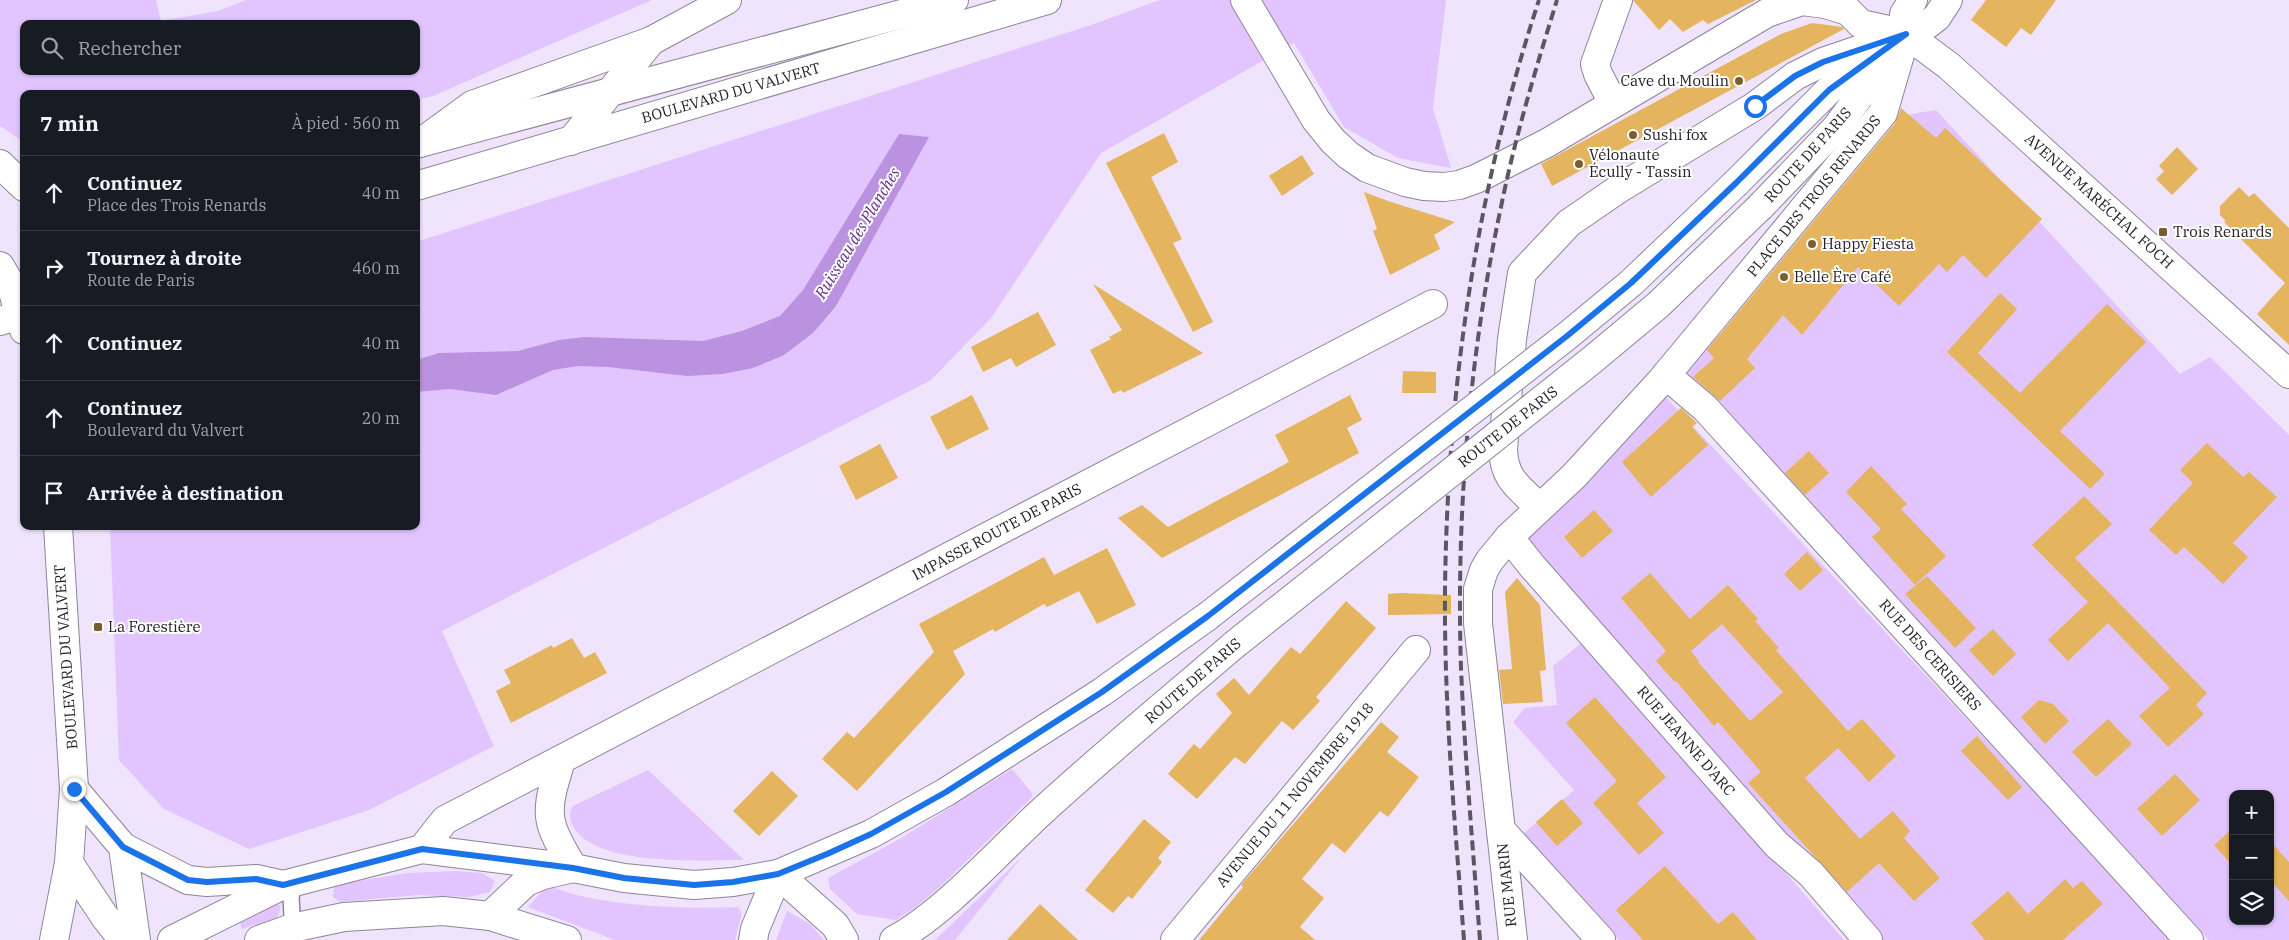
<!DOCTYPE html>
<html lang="fr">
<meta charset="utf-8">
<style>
body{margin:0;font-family:"IBM Plex Serif",serif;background:#242831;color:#f1f3f6}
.controls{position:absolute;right:15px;bottom:15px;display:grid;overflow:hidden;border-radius:10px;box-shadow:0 1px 4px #0004}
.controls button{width:45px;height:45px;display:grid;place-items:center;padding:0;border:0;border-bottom:1px solid #363941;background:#171b24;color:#f1f3f6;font:25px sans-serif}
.stop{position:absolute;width:15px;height:15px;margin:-11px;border:4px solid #1a73e8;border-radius:50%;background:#fff}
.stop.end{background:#1a73e8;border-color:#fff;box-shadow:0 1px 5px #0008}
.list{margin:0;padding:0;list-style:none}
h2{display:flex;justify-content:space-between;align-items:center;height:65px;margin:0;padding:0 20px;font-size:21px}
h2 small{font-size:16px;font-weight:400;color:#9ea1a6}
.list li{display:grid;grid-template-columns:32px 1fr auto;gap:15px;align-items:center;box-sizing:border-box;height:75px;padding:0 20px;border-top:1px solid #363941}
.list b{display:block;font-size:19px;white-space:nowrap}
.list p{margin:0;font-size:16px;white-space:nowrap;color:#9ea1a6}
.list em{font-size:16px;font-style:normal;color:#9ea1a6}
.icon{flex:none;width:28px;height:28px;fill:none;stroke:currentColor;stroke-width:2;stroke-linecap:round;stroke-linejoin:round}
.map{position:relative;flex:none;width:2289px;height:940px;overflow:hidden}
.search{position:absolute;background:#171b24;box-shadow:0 1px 4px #0004;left:20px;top:20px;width:400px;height:55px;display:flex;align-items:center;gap:12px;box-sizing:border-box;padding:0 18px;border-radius:10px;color:#9ea1a6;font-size:19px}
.panel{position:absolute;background:#171b24;box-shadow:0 1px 4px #0004;left:20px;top:90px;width:400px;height:440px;border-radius:10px}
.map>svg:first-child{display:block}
.green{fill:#e2c5ff;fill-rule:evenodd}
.water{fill:#bb92df}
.building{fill:#e4b45e;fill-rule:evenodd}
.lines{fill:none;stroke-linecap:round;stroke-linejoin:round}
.lane-casing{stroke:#8e8499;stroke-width:18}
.street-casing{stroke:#8e8499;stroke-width:30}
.secondary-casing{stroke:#8e8499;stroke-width:30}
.primary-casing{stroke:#8e8499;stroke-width:30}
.lane{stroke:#fff;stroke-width:15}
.street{stroke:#fff;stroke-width:28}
.secondary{stroke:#fff;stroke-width:28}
.primary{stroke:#fff;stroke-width:28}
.rail{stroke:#5c5663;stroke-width:4;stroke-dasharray:10 5;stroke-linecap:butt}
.primary-bridge-casing{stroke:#8e8499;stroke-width:30;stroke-linecap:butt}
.primary-bridge{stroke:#fff;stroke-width:28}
.route{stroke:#1a73e8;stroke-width:6}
.poi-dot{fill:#785e30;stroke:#fff;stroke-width:2}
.labels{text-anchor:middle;stroke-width:4;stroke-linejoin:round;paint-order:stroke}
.poi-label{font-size:15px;fill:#242028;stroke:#fff;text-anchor:start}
.street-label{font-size:15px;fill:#242028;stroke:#fff}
.water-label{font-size:16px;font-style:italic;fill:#5f2a84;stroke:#fff}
</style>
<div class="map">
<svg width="2289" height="940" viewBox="0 0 2289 940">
<rect width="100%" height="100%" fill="#efe4fb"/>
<g class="green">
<path d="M 0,0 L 156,0 L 161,21 L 218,11 L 246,0 L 652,0 L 433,96 L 416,100 L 416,94 L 24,94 L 24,142 L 0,126 ZM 24,24 L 416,24 L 416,71 L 24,71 Z"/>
<polygon points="1160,0 1446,0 1433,108 1451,168 1398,158 1344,127 1294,43 1101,153 991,318 931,380 442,631 494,746 369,810 249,849 164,809 119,760 110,526 416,526 416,242 1091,25"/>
<path d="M 1936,110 L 2180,374 L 2210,357 L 2289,435 L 2289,940 L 2209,940 L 1686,373 L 1911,114 ZM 2233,794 L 2270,794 L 2270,921 L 2233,921 Z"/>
<polygon points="1662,393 2173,940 1876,940 1519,543"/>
<polygon points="1584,641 1844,940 1619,940 1522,835 1574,790 1513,722 1525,708 1557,705 1553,666"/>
<polygon points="1012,769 1032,793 1032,797 942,885 916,907 896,920 857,914 830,889 828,878 898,840"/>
<path d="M 648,770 L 744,860 C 702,860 599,867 574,828 C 570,821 568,813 573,806 Z"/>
<polygon points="1021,858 955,940 935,940"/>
<polygon points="453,871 482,873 495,881 490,892 469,897 418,895 340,902 333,897 334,887 338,884 408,873"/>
<path d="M 544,884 C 556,888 568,893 581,896 C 629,907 688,909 738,907 L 742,913 L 735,940 L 615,940 L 528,907 L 544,889 Z"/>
<polygon points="278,904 281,906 277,918 242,929 239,919"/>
<polygon points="787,911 810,924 824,940 776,940"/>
</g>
<polygon class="water" points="899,134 929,137 836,306 813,333 784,355 753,368 723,374 687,376 608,367 578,366 553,370 496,395 450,389 416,392 416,360 439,353 518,351 559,340 584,337 703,341 742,331 780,316 803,290"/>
<g class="building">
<polygon points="1633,0 1756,0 1708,24 1703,20 1683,32 1670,19 1659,30"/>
<polygon points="1986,0 2056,0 2031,35 2021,28 2006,47 1971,20"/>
<polygon points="1812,23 1842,27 1844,29 1552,186 1541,164 1781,34"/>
<polygon points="1901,108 1936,138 1945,128 2042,219 1986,278 1963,255 1947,272 1939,264 1899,306 1858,267 1802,335 1783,315 1747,359 1755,368 1720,401 1693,377 1714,358 1707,350 1895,123"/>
<polygon points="1164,133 1178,162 1151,177 1182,239 1173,243 1213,322 1193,332 1106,163"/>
<polygon points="2177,147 2198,169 2172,195 2156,179 2164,171 2159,166"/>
<polygon points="1302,155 1314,174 1282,196 1269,176"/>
<polygon points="2239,187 2249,197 2254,193 2289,228 2289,345 2257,314 2285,283 2224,222 2226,221 2220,215 2220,206"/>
<polygon points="1364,192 1391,202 1455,222 1434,235 1440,249 1390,275 1373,231 1377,229"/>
<polygon points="1093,284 1203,353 1123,393 1121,390 1113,394 1090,350 1111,339 1109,337 1122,330"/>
<polygon points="2000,293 2017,309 1978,353 2020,393 2107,304 2146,342 2060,431 2105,474 2090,489 1947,352"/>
<polygon points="1038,312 1056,345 1016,367 1011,358 983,372 971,347"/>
<polygon points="1403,371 1436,372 1436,393 1402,393"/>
<polygon points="972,395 989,429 947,450 930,417"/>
<polygon points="1350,395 1362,420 1347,428 1359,453 1162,558 1118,518 1142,505 1168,527 1289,462 1275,435"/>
<polygon points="1681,408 1697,423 1692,427 1708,445 1651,497 1622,462"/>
<polygon points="2207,443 2243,477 2249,472 2277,497 2233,543 2248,557 2223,584 2184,547 2176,555 2149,530 2193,483 2180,470"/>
<polygon points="880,444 898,478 856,500 839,466"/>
<polygon points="1809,451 1829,473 1805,495 1785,473"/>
<polygon points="1871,466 1907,504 1901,509 1946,556 1915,585 1872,537 1881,529 1846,492"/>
<polygon points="2084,496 2112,524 2075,558 2207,693 2196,705 2204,714 2168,747 2139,716 2170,688 2108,623 2068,661 2048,640 2088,602 2032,545"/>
<polygon points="1594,510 1613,531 1582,558 1564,537"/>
<polygon points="1107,548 1136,605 1097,624 1079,591 1047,607 1044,604 995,632 993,629 953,651 965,674 857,791 822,759 847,732 854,738 934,652 919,624 1044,557 1054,575"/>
<polygon points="1807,552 1823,570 1800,591 1784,574"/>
<path d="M 1650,573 L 1690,619 L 1728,585 L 1758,619 L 1755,621 L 1779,648 L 1776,650 L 1848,731 L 1862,719 L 1896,756 L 1869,782 L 1838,748 L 1805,778 L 1860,839 L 1893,811 L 1910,831 L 1904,838 L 1940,878 L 1914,901 L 1879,863 L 1847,892 L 1748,783 L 1761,772 L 1718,722 L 1714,726 L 1676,681 L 1675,682 L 1656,661 L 1666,651 L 1621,598 ZM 1722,624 L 1783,692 L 1750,721 L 1698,662 L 1699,661 L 1691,651 Z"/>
<polygon points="1927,576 1976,628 1955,648 1905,594"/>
<polygon points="1517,578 1540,605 1546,670 1540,671 1543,702 1503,704 1499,670 1512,669 1505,592"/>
<polygon points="1400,593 1451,595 1451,614 1388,615 1388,594"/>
<polygon points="1346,601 1376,628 1316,697 1320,701 1293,730 1282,721 1245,764 1235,757 1197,799 1168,774 1194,744 1200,749 1232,713 1216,694 1234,678 1249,695 1291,647 1300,654"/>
<polygon points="1993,629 2016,654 1993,676 1969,650"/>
<polygon points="572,638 584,658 595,652 607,673 511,723 496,691 511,683 504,670 552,645 553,648"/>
<polygon points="1595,697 1666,777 1637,803 1664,833 1639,855 1593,803 1617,781 1566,723"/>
<polygon points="2039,700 2053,704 2069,721 2045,744 2021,717"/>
<polygon points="2108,719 2132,744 2096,777 2072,752"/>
<polygon points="1381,722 1399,737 1387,752 1419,777 1388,817 1380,811 1345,853 1332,843 1302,879 1324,898 1300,927 1315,940 1199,940 1243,887 1241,885"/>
<polygon points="1977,736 2022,787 2008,800 1961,751"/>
<polygon points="772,771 798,796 759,836 733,811"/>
<polygon points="2175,774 2200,800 2162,836 2137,809"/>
<polygon points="1562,799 1583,823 1557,846 1536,822"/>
<polygon points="1144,819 1171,842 1158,858 1162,862 1132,899 1128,896 1113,913 1085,890"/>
<polygon points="2233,828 2233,866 2214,845"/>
<polygon points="2270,841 2289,862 2289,901 2270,880"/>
<polygon points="1665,866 1718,924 1733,912 1757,940 1643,940 1616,910"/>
<polygon points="2065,879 2073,888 2082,881 2103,904 2063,940 1985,940 1971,923 2008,891 2028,914"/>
<polygon points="1040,904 1078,940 1007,940"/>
</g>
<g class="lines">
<g class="lane-casing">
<polyline id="lane" points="293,934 291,897 295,881"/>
</g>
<g class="street-casing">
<g id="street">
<polyline points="1245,0 1316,120 1333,141 1348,155 1367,168 1405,182 1424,186 1444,187 1459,185 1476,179 1547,143 1767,13 1802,1 1825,4 1848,11 1861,24 1906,34"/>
<polyline points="1613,103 1598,74 1595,64 1618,0"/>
<polyline points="571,141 651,41"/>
<polyline points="420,143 472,105 651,41 727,0"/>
<polyline points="0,321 21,314"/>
<polyline points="1666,375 1705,408 2189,940"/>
<path d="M 1539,507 C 1519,487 1504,480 1503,449 L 1512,339 L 1522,273 L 1569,223 L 1620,188 L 1755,106 L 1795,76 L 1823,62 L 1899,36"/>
<polyline points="1509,537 1532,566 1777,845 1811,874 1868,940"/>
<polyline points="1501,830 1601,940"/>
<polyline points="422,849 445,820 1433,304"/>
<path d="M 490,916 L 526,882 L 543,875 L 573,868 C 566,855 556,840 552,826 C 545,805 556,779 561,760"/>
<polyline points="1175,940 1416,650"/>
<polyline points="1513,940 1478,623 1478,589 1484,570 1490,560 1509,537 1574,476 1661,381 1883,113 1906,34"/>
</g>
</g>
<g class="secondary-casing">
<g id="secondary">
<polyline points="1906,34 1949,66 2289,374"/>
<polyline points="753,940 755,929 778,874 835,925 844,940"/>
</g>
</g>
<g class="primary-casing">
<g id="primary">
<polyline points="1906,34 1904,14 1913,0"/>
<polyline points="416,144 954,0"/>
<polyline points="0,164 24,187"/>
<polyline points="1736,183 1829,90 1906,34 1924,27 1937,17 1948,0"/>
<polyline points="416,186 1047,0"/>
<polyline points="1760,207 1836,128 1890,55"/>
<polyline points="0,266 11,285 24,330"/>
<polyline points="74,789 123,847 136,940"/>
<polyline points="123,847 188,880 207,882 256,879 283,885"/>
<polyline points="69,863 105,917 123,940"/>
<polyline points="54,940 69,863 74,789 58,526"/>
<polyline points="172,940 283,885 422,849 573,868 624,878 694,885 733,882 778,874 871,834 946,792 1102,692 1208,616"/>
<polyline points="259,940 292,928 344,917 443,911 490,916 567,940"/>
<path d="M 894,940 C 944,913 997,853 1039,814 C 1102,756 1169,701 1234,645"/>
</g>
</g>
<use href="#lane" class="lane"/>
<use href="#street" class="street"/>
<use href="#secondary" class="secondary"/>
<use href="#primary" class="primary"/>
<g class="rail">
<path d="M 1464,940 C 1455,824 1444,708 1445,592 C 1447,391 1476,191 1539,0"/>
<path d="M 1480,940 C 1473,850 1465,759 1461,668 C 1456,516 1469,356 1501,207 C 1515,137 1536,68 1557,0"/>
</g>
<g class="primary-bridge-casing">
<g id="primary-bridge">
<polyline points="1208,616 1567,336 1631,283 1736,183"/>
<polyline points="1234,645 1592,360 1658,305 1760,207"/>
</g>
</g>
<use href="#primary-bridge" class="primary-bridge"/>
</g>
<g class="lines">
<polyline class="route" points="74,789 123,847 188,880 207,882 256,879 283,885 422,849 573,868 624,878 694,885 733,882 778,874 827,854 871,834 946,792 1102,692 1208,616 1567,336 1631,283 1736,183 1829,90 1906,34 1823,62 1795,76 1755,106"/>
</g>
<g class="poi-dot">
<circle cx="1739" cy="81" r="5"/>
<circle cx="1633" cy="135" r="5"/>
<circle cx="1579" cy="164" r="5"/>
<rect x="2158" y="227" width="10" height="10" rx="2.5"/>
<circle cx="1812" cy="244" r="5"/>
<circle cx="1784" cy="277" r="5"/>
<rect x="93" y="622" width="10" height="10" rx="2.5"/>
</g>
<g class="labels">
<g class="poi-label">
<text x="1729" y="86" text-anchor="end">Cave du Moulin</text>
<text x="1643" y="140">Sushi fox</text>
<text x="1589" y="160">Vélonaute<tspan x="1589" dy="17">Écully - Tassin</tspan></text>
<text x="2173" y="237">Trois Renards</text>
<text x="1822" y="249">Happy Fiesta</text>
<text x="1794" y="282">Belle Ère Café</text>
<text x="108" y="632">La Forestière</text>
</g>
<g class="street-label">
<text transform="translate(731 93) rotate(-16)" y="5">BOULEVARD DU VALVERT</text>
<text transform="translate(1808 155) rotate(-48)" y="5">ROUTE DE PARIS</text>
<text transform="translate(1814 196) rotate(-51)" y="5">PLACE DES TROIS RENARDS</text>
<text transform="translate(2099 201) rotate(42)" y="5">AVENUE MARÉCHAL FOCH</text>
<text transform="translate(1508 427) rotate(-38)" y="5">ROUTE DE PARIS</text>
<text transform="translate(997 532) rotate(-28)" y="5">IMPASSE ROUTE DE PARIS</text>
<text transform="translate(1930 655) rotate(48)" y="5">RUE DES CERISIERS</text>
<text transform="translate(66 657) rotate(-94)" y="5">BOULEVARD DU VALVERT</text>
<text transform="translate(1193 681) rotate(-41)" y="5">ROUTE DE PARIS</text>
<text transform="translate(1686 741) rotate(49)" y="5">RUE JEANNE D'ARC</text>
<text transform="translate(1295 795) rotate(-50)" y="5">AVENUE DU 11 NOVEMBRE 1918</text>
<text transform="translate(1507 885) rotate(-96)" y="5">RUE MARIN</text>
</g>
<g class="water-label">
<text transform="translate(857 233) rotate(-59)" y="6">Ruisseau des Planches</text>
</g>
</g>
</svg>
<div class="controls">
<button>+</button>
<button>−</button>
<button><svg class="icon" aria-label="layers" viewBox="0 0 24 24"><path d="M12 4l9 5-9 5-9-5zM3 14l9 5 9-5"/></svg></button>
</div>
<div class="stop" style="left:1755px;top:106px"></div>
<div class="stop end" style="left:74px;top:789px"></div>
<div class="search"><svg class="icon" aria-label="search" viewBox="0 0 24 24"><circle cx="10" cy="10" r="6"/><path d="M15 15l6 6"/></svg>Rechercher</div>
<section class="panel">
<h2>7 min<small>À pied · 560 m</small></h2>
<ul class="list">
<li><svg class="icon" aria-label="ahead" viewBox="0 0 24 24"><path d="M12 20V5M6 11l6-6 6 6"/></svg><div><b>Continuez</b><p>Place des Trois Renards</p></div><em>40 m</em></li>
<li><svg class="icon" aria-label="right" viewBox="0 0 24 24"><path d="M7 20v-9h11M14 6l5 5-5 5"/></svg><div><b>Tournez à droite</b><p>Route de Paris</p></div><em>460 m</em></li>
<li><svg class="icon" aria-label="ahead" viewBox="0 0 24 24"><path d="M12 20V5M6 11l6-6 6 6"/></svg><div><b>Continuez</b></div><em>40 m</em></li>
<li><svg class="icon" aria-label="ahead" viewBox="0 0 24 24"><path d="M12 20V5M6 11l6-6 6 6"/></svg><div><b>Continuez</b><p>Boulevard du Valvert</p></div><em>20 m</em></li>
<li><svg class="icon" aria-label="arrive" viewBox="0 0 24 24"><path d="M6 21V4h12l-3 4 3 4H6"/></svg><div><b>Arrivée à destination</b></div></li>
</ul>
</section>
</div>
